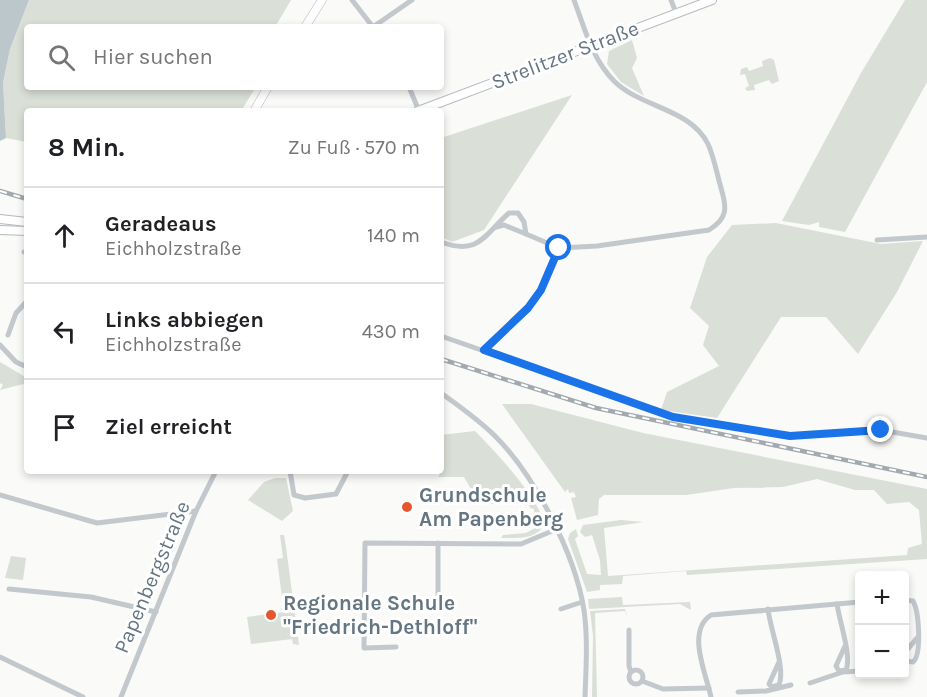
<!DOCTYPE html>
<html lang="de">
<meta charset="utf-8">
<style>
body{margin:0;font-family:Karla,sans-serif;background:#f2f2f2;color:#202124}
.controls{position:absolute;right:18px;bottom:18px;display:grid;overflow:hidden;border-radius:6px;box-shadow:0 3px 9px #0003}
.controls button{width:54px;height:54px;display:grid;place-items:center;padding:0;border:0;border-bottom:2px solid #e0e0e0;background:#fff;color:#202124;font:30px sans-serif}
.stop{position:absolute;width:18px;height:18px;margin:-14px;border:4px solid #1a73e8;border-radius:50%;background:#fff}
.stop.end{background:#1a73e8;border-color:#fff;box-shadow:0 2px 6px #0008}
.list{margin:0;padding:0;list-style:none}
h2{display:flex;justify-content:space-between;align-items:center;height:78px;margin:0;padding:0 24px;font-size:26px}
h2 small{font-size:20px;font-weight:400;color:#757577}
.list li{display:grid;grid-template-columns:39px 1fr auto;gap:18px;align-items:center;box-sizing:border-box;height:96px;padding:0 24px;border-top:2px solid #e0e0e0}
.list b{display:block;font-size:22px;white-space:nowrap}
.list p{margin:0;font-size:20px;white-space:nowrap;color:#757577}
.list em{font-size:20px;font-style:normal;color:#757577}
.icon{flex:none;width:33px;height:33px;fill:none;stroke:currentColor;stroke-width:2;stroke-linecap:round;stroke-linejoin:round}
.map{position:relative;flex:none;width:927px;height:697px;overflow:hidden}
.search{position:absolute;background:#fff;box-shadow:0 3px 9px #0003;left:24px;top:24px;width:420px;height:66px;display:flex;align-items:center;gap:15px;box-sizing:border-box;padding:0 21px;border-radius:6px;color:#757577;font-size:22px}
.panel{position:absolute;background:#fff;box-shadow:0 3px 9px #0003;left:24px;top:108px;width:420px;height:366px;border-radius:6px}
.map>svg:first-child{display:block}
.green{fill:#dadfd7}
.water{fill:#bbc7cb}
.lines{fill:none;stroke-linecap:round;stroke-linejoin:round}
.secondary-casing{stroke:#b3babf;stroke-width:9}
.primary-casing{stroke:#b5babe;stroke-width:10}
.street{stroke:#c3c8cc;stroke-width:5}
.secondary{stroke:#fff;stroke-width:8}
.primary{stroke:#fff;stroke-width:8}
.rail-casing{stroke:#a2aab0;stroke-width:4.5}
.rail{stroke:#fff;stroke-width:2;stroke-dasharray:7;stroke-linecap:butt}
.route{stroke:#1a73e8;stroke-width:8}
.poi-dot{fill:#e4572e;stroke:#fff;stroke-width:2}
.labels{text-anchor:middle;stroke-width:6;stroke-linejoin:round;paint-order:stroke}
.street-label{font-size:21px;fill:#657683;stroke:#fff}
.poi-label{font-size:21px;font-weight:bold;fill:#657683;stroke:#fff;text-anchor:start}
</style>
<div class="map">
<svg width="927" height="697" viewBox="0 0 927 697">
<rect width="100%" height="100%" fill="#fafaf8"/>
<g class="green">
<polygon points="29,0 291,0 275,27 27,27 27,87 256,87 241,111 27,111 27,142 6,138 3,84 10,49"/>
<polygon points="905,0 927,0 927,82 845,232 819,227 819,222 809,225 782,221 861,73"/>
<polygon points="632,40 637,58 632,68 644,96 621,82 607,64 609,51"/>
<polygon points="770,58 774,60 779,81 772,84 769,80 754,85 755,90 747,91 745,88 749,86 745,74 740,75 741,69 747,67 749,71 763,66 762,61"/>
<polygon points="572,95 484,230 452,242 441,237 441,138"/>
<polygon points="776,223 881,244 923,241 897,292 858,354 826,317 781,317 717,418 661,410 667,392 719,366 703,345 709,326 690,308 707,257 732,225"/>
<polygon points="0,362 27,378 27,383 0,390 3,385 0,383"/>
<polygon points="502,404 531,404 643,433 927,489 927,559 687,575 686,571 623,576 622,584 600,585 600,590 587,592 568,539 570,533 576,529 578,536 575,539 587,574 601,575 600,560 592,535 585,537 580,532 583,525 621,520 643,522 604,528 608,576 907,555 908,548 922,544 919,510 909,502 887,504 874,490 855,490 817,479 783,487 734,488 686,495 604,495 599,499 598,515 577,520 571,498 576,497 574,492 569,493 568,489 565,492"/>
<path d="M 475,431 C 494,450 539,498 544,523 C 539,540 516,538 501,538 L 503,535 L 526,533 L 537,527 L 538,521 L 491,520 L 491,517 L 534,517 L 534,509 L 530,508 L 529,504 L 480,504 L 464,477 L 438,477 L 441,471 L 441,435 Z"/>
<polygon points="275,478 286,478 293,511 282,521 248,500 264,482"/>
<polygon points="280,535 284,535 286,547 299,645 293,644 292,639 251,644 247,617 284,612 277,559 283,558"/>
<polygon points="11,556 26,558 23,580 5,578"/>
<polygon points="622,597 623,605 690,602 691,610 680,604 589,609 588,599"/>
<polygon points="625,609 628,620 625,611 595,613 597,697 592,697 593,636 590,611"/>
</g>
<polygon class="water" points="0,0 29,0 10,49 3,83 6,138 0,141"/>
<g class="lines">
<g class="secondary-casing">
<g id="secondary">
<polyline points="305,27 322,0"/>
<polyline points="254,111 268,87"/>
</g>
</g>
<g class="primary-casing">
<g id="primary">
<polyline points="418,111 712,0"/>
<polyline points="0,219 27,222"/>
<polyline points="0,230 27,231"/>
</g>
</g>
<g class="street">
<polyline points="352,0 373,27 412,0"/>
<polyline points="671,0 676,13"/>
<polyline points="409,87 419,111"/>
<polyline points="496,227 504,225 526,234"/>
<polyline points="877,240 927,237"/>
<path d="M 441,242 C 479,256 484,235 509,213 L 518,213 L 524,222 L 526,234 L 559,248 L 597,246 L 709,230 C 728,218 727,208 721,188 C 717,174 714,157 708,144 C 690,108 641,108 614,81 C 592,59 585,29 574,0"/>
<polyline points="24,252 27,252"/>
<polyline points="8,335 16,313 27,301"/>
<polyline points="441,336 673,417 790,436 875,429 927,438"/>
<polyline points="0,345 16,362 27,367"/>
<polyline points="484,350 528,308 541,290 559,248"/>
<path d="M 441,393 C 459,406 479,420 495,436 C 535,476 575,554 584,610 C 588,639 586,668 585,697"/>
<polyline points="290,471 294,495 305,498 336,494 348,471"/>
<polyline points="0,495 97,523 196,511"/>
<polyline points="9,589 91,597 156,612"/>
<polyline points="438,598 438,543"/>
<path d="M 904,600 L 913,601 C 919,611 922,655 913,662 L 906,661 L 906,651 L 918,637"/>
<path d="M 837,604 C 839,620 852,656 846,670 L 839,671 L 836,666 L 845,646"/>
<polyline points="561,609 582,602"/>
<path d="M 768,609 C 770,629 786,668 779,685 L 772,687 L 769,684 L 779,662"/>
<polyline points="629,630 629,666 631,672"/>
<polyline points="396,647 364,648 365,543 521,544 557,529"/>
<polyline points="0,657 83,697"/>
<circle cx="636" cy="677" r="7"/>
<polyline points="642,681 663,689 709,688"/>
<polyline points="810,683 843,672 860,671"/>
<polyline points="738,692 766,691 791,685"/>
<polyline points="121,697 196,511 216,471"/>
<path d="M 711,697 C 706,673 686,631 711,615 L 860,602"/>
</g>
<use href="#secondary" class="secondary"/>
<use href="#primary" class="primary"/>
<g class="rail-casing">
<g id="rail">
<polyline points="0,191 27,199"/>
<polyline points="441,359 596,408 927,477"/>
</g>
</g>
<use href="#rail" class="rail"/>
</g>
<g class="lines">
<polyline class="route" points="559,248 541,290 528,308 484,350 673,417 790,436 881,430"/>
</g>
<g class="poi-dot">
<circle cx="407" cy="507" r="6"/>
<circle cx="271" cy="615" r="6"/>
</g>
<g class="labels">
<g class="street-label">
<text transform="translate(565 55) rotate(-21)" y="7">Strelitzer Straße</text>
<text transform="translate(152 577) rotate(-67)" y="7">Papenbergstraße</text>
</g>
<g class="poi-label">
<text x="419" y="502">Grundschule<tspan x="419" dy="24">Am Papenberg</tspan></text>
<text x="283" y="610">Regionale Schule<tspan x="283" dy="24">"Friedrich-Dethloff"</tspan></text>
</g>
</g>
</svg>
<div class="controls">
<button>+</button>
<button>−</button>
</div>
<div class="stop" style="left:559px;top:248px"></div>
<div class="stop end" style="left:881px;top:430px"></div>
<div class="search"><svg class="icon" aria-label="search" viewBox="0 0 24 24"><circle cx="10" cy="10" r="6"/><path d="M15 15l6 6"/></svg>Hier suchen</div>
<section class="panel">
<h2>8 Min.<small>Zu Fuß · 570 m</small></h2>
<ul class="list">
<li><svg class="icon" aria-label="ahead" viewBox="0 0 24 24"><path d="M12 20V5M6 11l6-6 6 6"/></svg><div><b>Geradeaus</b><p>Eichholzstraße</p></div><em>140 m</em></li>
<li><svg class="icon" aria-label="left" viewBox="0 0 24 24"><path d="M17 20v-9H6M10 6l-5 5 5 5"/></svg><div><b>Links abbiegen</b><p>Eichholzstraße</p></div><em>430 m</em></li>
<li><svg class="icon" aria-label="arrive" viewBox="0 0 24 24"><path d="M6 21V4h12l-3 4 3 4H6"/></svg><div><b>Ziel erreicht</b></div></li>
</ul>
</section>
</div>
